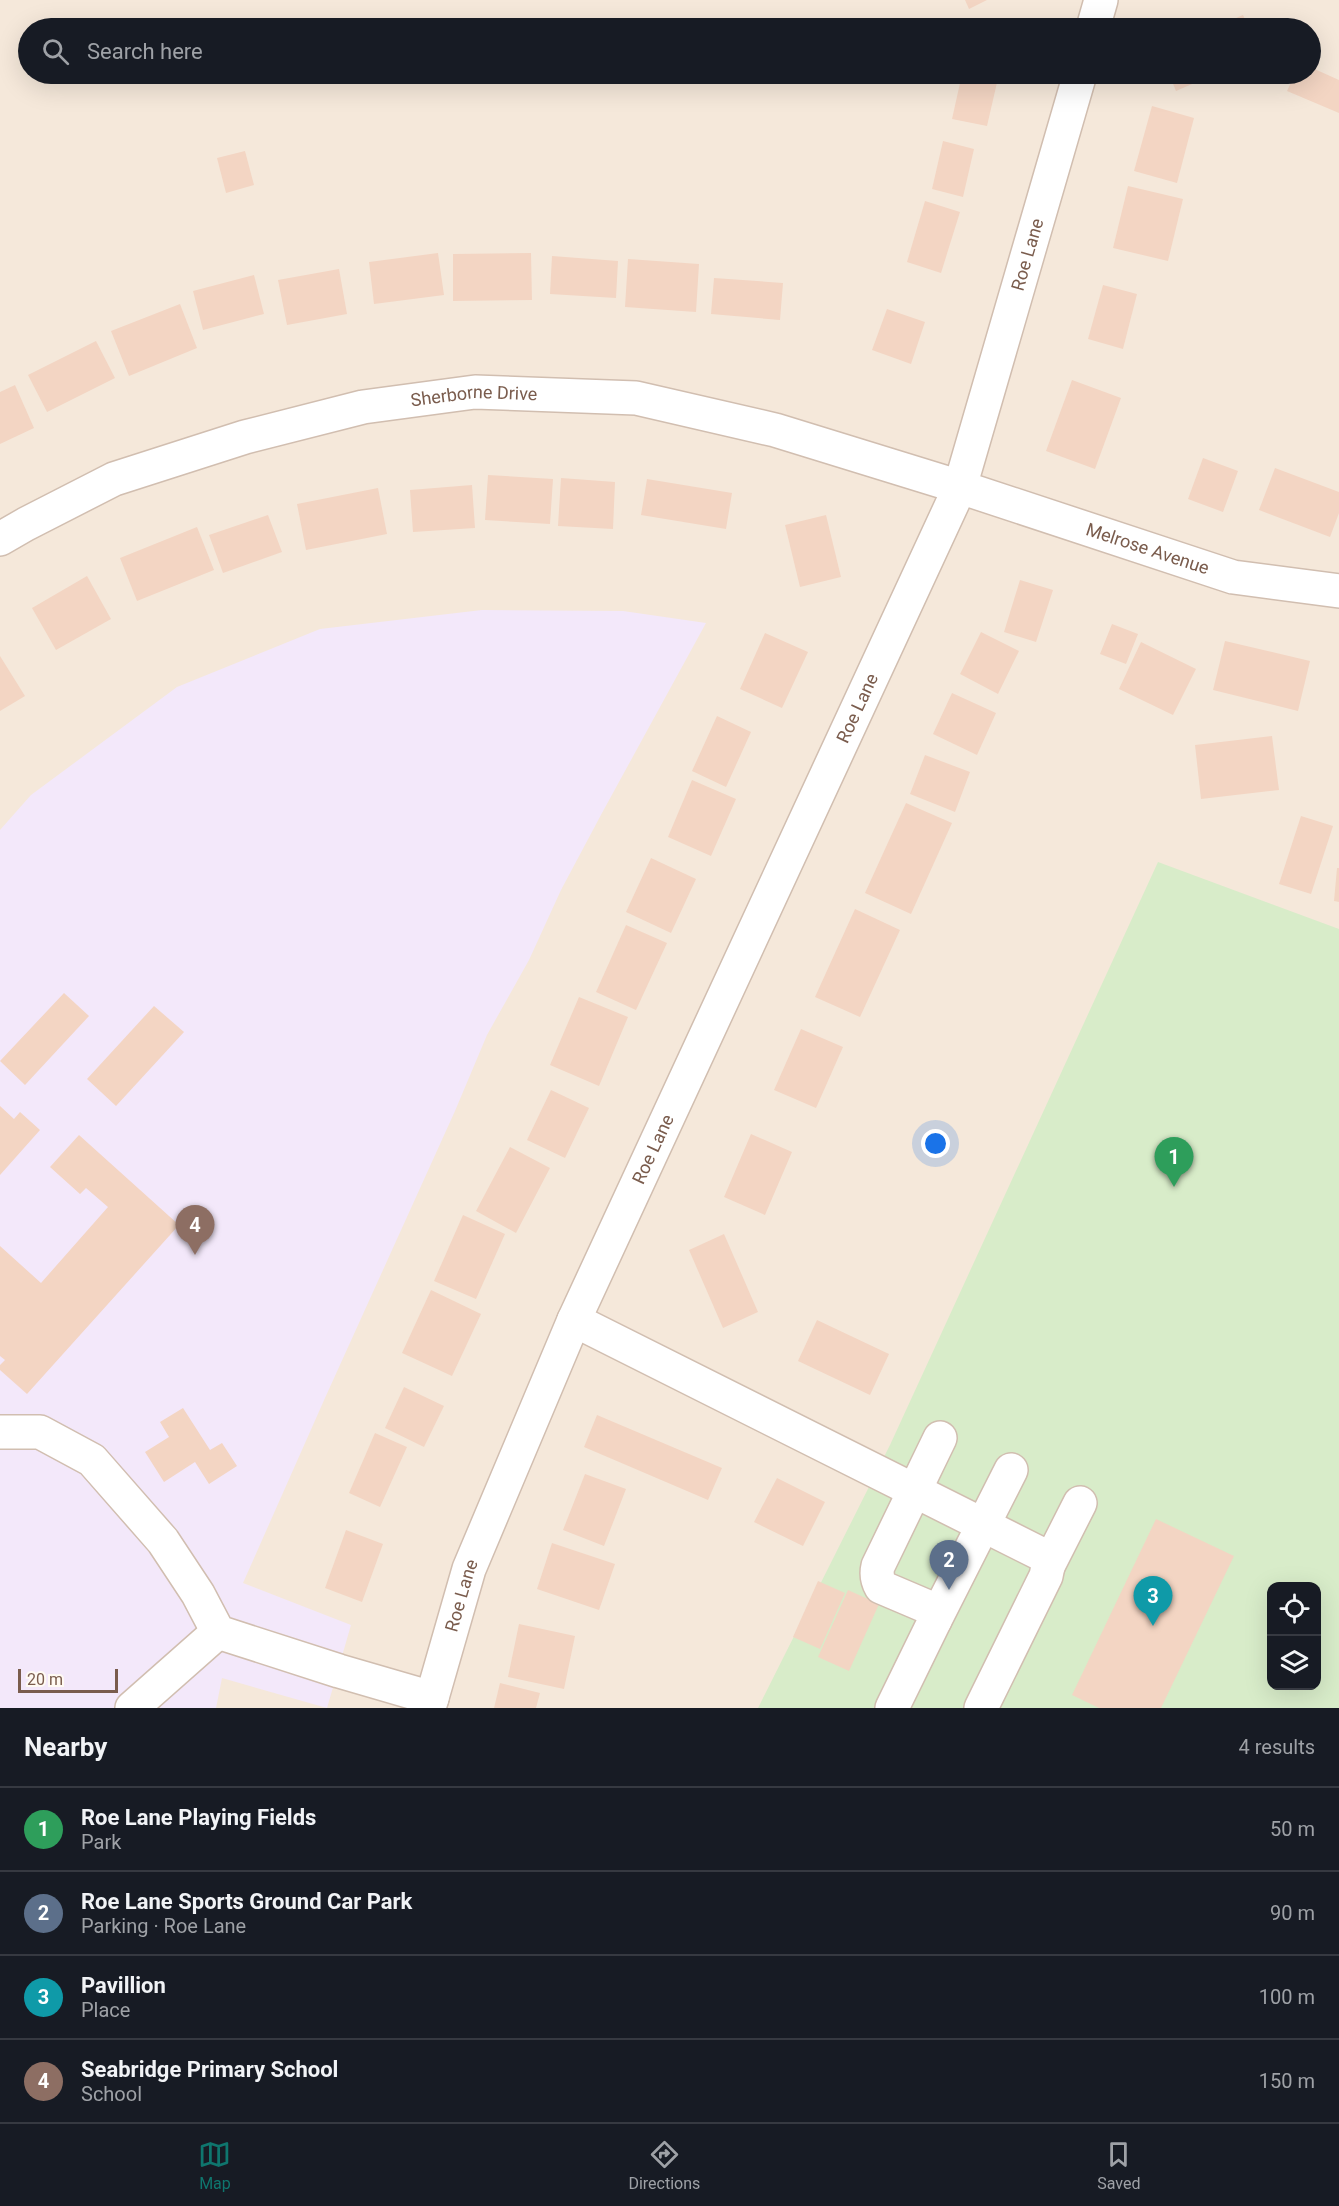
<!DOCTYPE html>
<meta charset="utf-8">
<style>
body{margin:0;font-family:Roboto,sans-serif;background:#242831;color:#f1f3f6}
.controls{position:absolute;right:18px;bottom:18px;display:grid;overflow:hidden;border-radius:12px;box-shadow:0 6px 24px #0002}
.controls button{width:54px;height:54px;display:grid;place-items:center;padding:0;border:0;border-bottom:2px solid #363941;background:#171b24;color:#f1f3f6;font:30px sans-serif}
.scale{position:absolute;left:18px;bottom:15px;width:100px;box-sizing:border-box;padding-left:6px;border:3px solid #7a5c4d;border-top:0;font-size:16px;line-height:21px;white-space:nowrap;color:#7a5c4d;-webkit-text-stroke:4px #fffaf3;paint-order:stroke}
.you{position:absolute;left:936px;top:1144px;width:21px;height:21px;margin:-15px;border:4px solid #fff;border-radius:50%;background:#1a73e8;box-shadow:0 0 0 9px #1a73e833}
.badge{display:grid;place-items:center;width:39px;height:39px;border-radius:50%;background:#0f766e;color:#fff;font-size:20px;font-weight:700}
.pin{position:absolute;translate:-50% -50px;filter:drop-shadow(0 2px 3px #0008)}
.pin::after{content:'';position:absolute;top:32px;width:21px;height:18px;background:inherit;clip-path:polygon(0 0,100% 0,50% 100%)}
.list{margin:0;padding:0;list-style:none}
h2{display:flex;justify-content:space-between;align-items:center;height:78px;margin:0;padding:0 24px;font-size:26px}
h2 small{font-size:20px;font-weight:400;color:#9ea1a6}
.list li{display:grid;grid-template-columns:39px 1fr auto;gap:18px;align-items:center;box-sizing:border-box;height:84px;padding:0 24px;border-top:2px solid #363941}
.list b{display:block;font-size:22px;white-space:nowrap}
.list p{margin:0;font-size:20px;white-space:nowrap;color:#9ea1a6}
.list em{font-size:20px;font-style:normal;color:#9ea1a6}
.icon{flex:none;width:33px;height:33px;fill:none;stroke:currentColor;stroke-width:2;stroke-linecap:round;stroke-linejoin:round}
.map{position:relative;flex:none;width:1339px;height:1708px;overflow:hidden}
.search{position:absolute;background:#171b24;box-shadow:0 6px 24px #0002;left:18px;right:18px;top:18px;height:66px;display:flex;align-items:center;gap:15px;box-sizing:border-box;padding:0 21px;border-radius:33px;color:#9ea1a6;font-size:22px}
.sheet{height:414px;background:#171b24}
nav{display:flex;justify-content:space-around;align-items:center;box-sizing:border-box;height:84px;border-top:2px solid #363941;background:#171b24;font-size:16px;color:#9ea1a6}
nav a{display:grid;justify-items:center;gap:3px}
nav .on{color:#0f766e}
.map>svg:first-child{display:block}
.residential{fill:#f5e8da;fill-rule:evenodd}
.education{fill:#f3e8fa}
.green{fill:#d8ecc9;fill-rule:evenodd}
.building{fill:#f3d5c3}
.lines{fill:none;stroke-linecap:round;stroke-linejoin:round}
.minor-casing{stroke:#d1beb0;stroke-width:36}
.minor{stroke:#fff;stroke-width:33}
.labels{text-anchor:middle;stroke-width:4.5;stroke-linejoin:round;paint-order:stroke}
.street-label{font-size:18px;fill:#7a5c4d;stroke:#fffaf3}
</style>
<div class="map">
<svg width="1339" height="1708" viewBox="0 0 1339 1708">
<rect width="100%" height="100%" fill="#fdf6ec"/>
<path class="residential" d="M 0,0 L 1339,0 L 1339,1708 L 0,1708 ZM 28,28 L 1310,28 L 1310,74 L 28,74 ZM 1272,1586 L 1316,1586 L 1316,1686 L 1272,1686 Z"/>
<polygon class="education" points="482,610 623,611 706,623 602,813 561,890 529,960 487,1035 455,1111 325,1398 243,1583 351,1625 327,1708 222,1678 216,1708 0,1708 0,830 31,795 177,687 320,629"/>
<path class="green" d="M 1158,862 L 1339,929 L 1339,1708 L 758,1708 L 890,1445 ZM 1272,1586 L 1316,1586 L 1316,1686 L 1272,1686 Z"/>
<g class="building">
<polygon points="965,0 987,0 969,9"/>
<polygon points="1243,15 1249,28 1213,28"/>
<polygon points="1310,67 1339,80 1339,113 1287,91 1295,74 1310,74"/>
<polygon points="962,74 999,74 987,126 952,119"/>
<polygon points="1169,74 1215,74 1176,91"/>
<polygon points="1152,106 1194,118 1177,183 1134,171"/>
<polygon points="943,141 974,149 963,197 932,189"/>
<polygon points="245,151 254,185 226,193 217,158"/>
<polygon points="1128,186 1183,199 1168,261 1113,248"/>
<polygon points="925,201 960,212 941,273 907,262"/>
<polygon points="438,253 444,295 374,304 369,262"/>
<polygon points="531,253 532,300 453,301 453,254"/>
<polygon points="552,256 618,261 616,298 550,294"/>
<polygon points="628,259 699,264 696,312 625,307"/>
<polygon points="339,269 347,314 287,325 278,280"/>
<polygon points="254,275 264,314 203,330 193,291"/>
<polygon points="714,278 783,283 780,320 711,314"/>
<polygon points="1103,285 1137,294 1123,349 1088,339"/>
<polygon points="180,304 197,348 129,376 111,331"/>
<polygon points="887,309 925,322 911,364 872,350"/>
<polygon points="96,341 115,378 47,412 28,375"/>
<polygon points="1072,380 1121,398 1095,469 1046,451"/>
<polygon points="15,385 34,428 0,444 0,392"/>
<polygon points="1203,458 1238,471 1223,512 1188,499"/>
<polygon points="1275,468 1339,492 1339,513 1330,537 1259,510"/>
<polygon points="488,475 553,479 550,524 485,520"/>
<polygon points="561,478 615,482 613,529 558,526"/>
<polygon points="647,479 732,493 726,529 641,515"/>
<polygon points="472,485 475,528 413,532 410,490"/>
<polygon points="378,488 387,534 306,550 297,504"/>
<polygon points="268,515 282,552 223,573 209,535"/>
<polygon points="826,515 841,577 800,587 785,525"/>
<polygon points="197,527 214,570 137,601 120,558"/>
<polygon points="87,576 111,619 56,650 32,608"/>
<polygon points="1020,580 1053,590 1036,642 1004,632"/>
<polygon points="1112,624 1138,634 1126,664 1100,654"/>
<polygon points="981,632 1019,651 998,694 960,674"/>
<polygon points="765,633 808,652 782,708 740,689"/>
<polygon points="1225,641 1310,661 1298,711 1213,690"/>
<polygon points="1141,642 1196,669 1173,715 1119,689"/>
<polygon points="0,656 25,696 0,711"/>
<polygon points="952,693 996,713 977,755 933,734"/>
<polygon points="717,716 751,732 726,787 692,771"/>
<polygon points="1272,736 1279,790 1201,799 1195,745"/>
<polygon points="925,755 970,772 955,812 910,794"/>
<polygon points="692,780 736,799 711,856 668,837"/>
<polygon points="906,803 952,823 911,914 865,893"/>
<polygon points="1301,816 1333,826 1311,894 1279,884"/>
<polygon points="651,858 696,879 671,933 626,912"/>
<polygon points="1337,868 1339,868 1339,902 1334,901"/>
<polygon points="855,909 900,930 860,1017 815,997"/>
<polygon points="626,925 667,943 636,1010 596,992"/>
<polygon points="64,993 89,1016 25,1085 0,1061"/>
<polygon points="579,997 628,1017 599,1086 550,1065"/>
<polygon points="154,1006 184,1032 116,1106 87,1079"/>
<polygon points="801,1029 843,1047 816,1108 774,1090"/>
<polygon points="551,1090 589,1108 565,1158 527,1140"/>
<polygon points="0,1106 14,1119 20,1112 40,1130 0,1175"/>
<polygon points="751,1134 792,1152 765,1215 724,1197"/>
<polygon points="79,1135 179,1225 27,1394 0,1370 0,1365 5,1360 0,1356 0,1246 41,1283 108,1207 86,1188 80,1194 50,1167"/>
<polygon points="510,1147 550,1168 516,1233 476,1211"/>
<polygon points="463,1215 505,1234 476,1299 434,1281"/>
<polygon points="724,1234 758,1312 723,1328 689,1250"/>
<polygon points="431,1290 481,1314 452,1376 402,1353"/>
<polygon points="817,1320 889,1354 870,1395 798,1361"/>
<polygon points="404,1387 444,1406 424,1447 385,1428"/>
<polygon points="183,1408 210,1450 222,1443 237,1466 209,1484 195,1462 164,1482 145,1452 169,1437 160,1422"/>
<polygon points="597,1415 722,1468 708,1500 584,1447"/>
<polygon points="375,1433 407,1447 380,1507 349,1493"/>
<polygon points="585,1474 626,1489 604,1546 563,1530"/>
<polygon points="777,1478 825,1502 803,1546 754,1522"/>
<polygon points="1156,1519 1234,1556 1161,1708 1099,1708 1072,1695"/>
<polygon points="346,1530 383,1544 362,1602 325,1588"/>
<polygon points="552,1543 615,1564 599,1610 537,1589"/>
<polygon points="818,1581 845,1593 820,1649 793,1637"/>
<polygon points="848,1590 879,1604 849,1671 818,1657"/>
<polygon points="519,1624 575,1636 564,1689 508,1677"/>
<polygon points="500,1683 540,1693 536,1708 494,1708"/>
</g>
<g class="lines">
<g class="minor-casing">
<g id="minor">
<polyline points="1093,28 1101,0"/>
<path id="s1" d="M 0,539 L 26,524 L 114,479 L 245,437 L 363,407 L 475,392 L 636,398 L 775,430 L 960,487 L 1233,577 L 1339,591"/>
<polyline points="574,1320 1045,1556 1048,1566 1046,1576 981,1708"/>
<polyline points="0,1432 40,1432 92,1460 163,1541 198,1594 218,1632 339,1671 432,1698"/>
<polyline points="1048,1566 1080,1503"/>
<polyline points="935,1620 1011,1470"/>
<polyline points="132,1708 218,1632"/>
<path id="s2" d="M 429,1708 L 469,1569 L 574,1320 L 960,487 L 1080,74"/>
<path d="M 892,1708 L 935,1620 L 933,1613 L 928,1607 L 881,1587 C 877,1580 876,1574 878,1566 L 940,1438"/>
</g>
</g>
<use href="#minor" class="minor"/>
</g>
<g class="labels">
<g class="street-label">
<text dy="6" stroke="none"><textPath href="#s2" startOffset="1575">Roe Lane</textPath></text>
<text dy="6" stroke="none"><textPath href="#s1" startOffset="500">Sherborne Drive</textPath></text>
<text dy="6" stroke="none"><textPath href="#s1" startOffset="1196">Melrose Avenue</textPath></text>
<text dy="6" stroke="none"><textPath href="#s2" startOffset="1089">Roe Lane</textPath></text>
<text dy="6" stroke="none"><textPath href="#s2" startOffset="603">Roe Lane</textPath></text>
<text dy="6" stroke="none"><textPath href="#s2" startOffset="117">Roe Lane</textPath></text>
</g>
</g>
</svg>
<div class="controls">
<button><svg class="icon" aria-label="locate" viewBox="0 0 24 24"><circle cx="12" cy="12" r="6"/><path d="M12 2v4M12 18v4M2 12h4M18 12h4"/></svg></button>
<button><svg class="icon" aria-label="layers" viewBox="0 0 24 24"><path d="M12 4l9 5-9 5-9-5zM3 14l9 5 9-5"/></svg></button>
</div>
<div class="scale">20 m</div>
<div class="you"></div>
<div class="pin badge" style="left:1174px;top:1187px;background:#2e9e5b">1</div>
<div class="pin badge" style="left:949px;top:1590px;background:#5c6f8a">2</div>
<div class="pin badge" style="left:1153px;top:1626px;background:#0f9aa8">3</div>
<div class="pin badge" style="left:195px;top:1255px;background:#8d6e63">4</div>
<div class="search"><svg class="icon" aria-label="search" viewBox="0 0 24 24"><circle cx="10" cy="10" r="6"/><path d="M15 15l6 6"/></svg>Search here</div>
</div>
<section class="sheet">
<h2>Nearby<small>4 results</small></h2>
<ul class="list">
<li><span class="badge" style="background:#2e9e5b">1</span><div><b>Roe Lane Playing Fields</b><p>Park</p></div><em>50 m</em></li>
<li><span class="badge" style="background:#5c6f8a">2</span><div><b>Roe Lane Sports Ground Car Park</b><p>Parking · Roe Lane</p></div><em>90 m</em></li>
<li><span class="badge" style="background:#0f9aa8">3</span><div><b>Pavillion</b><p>Place</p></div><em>100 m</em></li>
<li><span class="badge" style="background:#8d6e63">4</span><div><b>Seabridge Primary School</b><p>School</p></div><em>150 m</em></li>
</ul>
</section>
<nav>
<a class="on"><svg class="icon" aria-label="map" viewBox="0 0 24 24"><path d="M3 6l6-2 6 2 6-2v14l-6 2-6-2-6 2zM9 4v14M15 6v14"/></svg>Map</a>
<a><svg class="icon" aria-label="directions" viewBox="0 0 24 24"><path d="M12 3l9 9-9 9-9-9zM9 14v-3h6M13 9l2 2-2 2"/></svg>Directions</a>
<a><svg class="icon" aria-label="saved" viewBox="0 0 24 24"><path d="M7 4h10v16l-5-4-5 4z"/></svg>Saved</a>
</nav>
